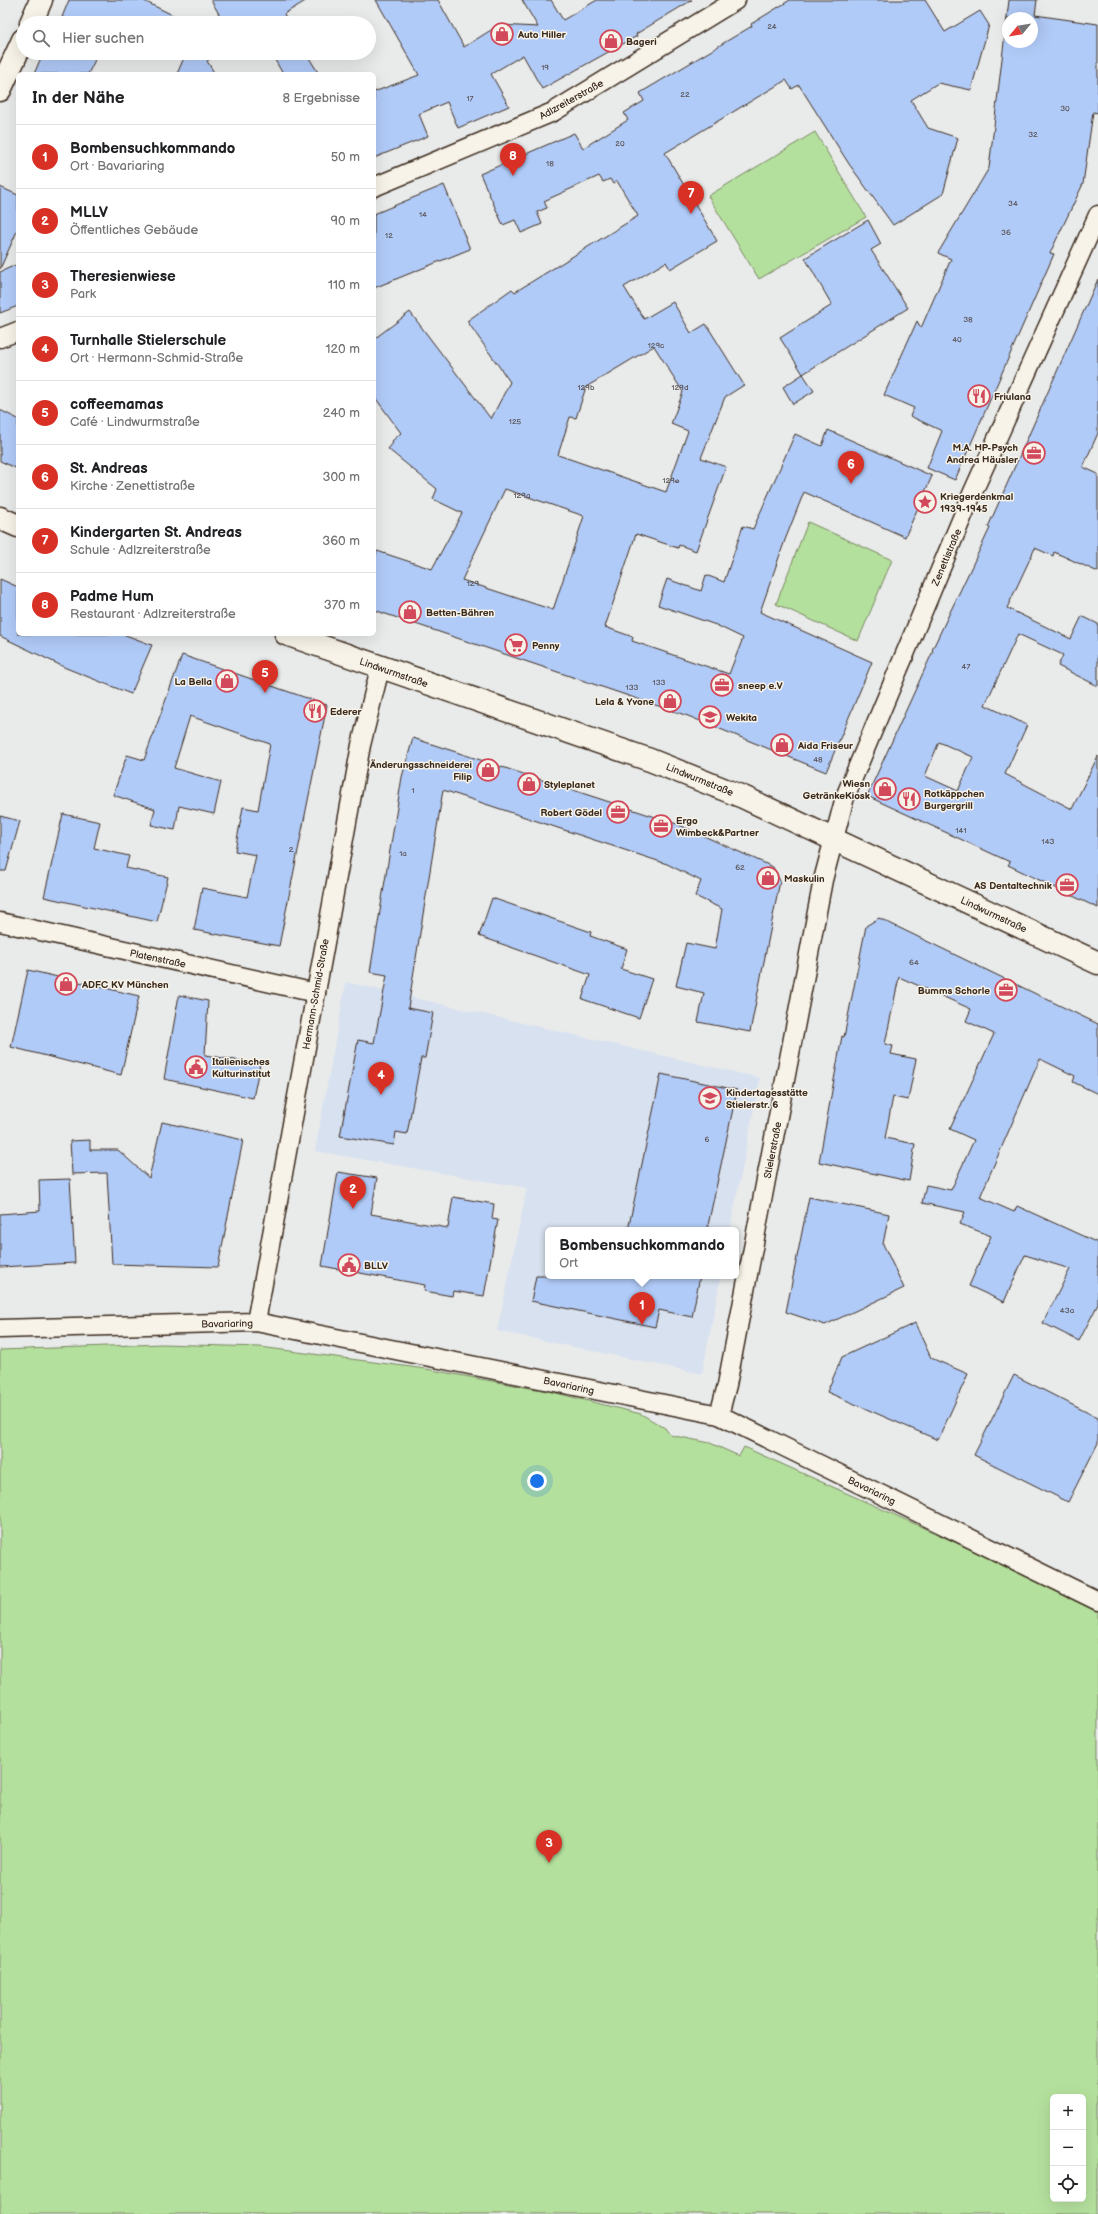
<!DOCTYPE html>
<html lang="de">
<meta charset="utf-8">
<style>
body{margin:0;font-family:"Balsamiq Sans",sans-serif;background:#f6f6f6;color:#202124}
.controls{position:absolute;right:12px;bottom:12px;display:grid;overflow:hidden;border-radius:6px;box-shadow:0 4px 16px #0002}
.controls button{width:36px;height:36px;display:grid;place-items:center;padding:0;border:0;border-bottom:1px solid #e0e0e0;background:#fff;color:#202124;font:20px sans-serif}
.compass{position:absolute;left:1002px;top:12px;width:36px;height:36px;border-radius:50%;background:#fff;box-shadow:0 4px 16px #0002;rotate:240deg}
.you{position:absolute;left:537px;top:1481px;width:14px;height:14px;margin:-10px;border:3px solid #fff;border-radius:50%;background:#1a73e8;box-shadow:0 0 0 6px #1a73e833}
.badge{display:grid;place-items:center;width:26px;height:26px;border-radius:50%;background:#d93025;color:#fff;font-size:13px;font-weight:700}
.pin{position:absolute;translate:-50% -33px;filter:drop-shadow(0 1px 2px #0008)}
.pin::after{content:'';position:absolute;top:21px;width:14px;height:12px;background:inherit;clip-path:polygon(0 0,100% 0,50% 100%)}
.popup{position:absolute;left:545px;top:1227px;width:194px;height:52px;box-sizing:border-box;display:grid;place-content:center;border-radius:6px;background:#fff;filter:drop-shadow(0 1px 3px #0005);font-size:13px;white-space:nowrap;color:#757577}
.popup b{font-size:15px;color:#202124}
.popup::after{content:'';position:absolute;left:50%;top:100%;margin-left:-8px;border:8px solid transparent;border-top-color:#fff}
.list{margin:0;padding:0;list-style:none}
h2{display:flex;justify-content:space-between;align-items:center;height:52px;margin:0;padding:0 16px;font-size:17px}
h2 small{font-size:13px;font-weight:400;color:#757577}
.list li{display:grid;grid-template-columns:26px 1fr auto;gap:12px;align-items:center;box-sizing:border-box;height:64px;padding:0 16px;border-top:1px solid #e0e0e0}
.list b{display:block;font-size:15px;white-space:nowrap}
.list p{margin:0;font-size:13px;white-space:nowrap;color:#757577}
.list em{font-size:13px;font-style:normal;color:#757577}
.icon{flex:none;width:22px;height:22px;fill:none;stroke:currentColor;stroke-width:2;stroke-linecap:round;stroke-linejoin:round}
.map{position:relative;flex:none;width:1098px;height:2214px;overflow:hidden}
.search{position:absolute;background:#fff;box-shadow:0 4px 16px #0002;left:16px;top:16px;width:360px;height:44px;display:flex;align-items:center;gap:10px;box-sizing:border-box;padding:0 14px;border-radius:22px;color:#757577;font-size:15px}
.panel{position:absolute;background:#fff;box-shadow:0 4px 16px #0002;left:16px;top:72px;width:360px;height:564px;border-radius:6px}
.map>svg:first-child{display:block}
.built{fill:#d8e1ef}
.green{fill:#b4e09d;stroke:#78855e;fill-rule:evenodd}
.building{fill:#b1cbf8;stroke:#3b2a1e;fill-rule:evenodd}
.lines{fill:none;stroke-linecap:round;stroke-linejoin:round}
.street-casing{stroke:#3b2a1e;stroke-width:21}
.secondary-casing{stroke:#3b2a1e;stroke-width:25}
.street{stroke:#f7f3e8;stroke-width:18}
.secondary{stroke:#f7f3e8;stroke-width:22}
.labels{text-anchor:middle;stroke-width:3;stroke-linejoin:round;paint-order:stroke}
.number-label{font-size:8px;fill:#585254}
.poi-label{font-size:10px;font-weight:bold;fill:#3b2a1e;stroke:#f7f3e8;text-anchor:start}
.street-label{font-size:10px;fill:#3b2a1e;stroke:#f7f3e8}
</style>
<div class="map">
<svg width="1098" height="2214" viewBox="0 0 1098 2214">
<rect width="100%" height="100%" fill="#e9ebeb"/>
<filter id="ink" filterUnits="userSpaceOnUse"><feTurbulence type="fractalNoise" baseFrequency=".025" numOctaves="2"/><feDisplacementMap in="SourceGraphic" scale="8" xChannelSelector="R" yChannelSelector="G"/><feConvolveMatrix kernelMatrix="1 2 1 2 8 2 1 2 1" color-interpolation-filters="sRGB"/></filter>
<g filter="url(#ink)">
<polygon class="built" points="346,982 760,1078 730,1230 548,1230 548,1276 721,1276 702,1374 497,1331 527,1188 315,1151"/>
<g class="green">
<polygon points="815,132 866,217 759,279 708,196"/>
<polygon points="808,522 892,560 858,641 776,604"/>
<path d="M 162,1344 L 260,1347 L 426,1369 L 552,1392 L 641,1414 L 665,1428 L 670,1435 L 710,1443 L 739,1456 L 744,1447 L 1017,1570 L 1098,1611 L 1098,2214 L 0,2214 L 0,1350 ZM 1053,2097 L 1083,2097 L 1083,2199 L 1053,2199 Z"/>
</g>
<g class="building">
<polygon points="69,0 142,0 189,23 75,23 62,17"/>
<polygon points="211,0 307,0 284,14 289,23 224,23"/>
<polygon points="376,0 438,0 464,47 499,25 538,27 522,0 551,0 563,20 597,0 692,0 636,34 637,36 542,89 523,55 491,74 509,106 458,128 447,102 419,114 428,136 374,158 374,92 419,75"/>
<path d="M 790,0 L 925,0 L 945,32 L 980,11 L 989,25 L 971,90 L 938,83 L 911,100 L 928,128 L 958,138 L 943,194 L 893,225 L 849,164 L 799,85 L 792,89 L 786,80 L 665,153 L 717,241 L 670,269 L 666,262 L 624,287 L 644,319 L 673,302 L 691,333 L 706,324 L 744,385 L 725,397 L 701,458 L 726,467 L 696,551 L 679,545 L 678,548 L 636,534 L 605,627 L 633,637 L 632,641 L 729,674 L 743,638 L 716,625 L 658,605 L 667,579 L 701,591 L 706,575 L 724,582 L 743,526 L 753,529 L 795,434 L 822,446 L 828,430 L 932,476 L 905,537 L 804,492 L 785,540 L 760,612 L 872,662 L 826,772 L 688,716 L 374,610 L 374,561 L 377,551 L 432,569 L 462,513 L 433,499 L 437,489 L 388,449 L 393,443 L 392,441 L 401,433 L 374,396 L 374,339 L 410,312 L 491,419 L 510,382 L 467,321 L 512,289 L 515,292 L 638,216 L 617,181 L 613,184 L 610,179 L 603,182 L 599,176 L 544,201 L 547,208 L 537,212 L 542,224 L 521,233 L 515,220 L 503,225 L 480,174 L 574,133 L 583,148 L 628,120 L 624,113 L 644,101 L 640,93 L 752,26 L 751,24 ZM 654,346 L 683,392 L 671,424 L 688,431 L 666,492 L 558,455 L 570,417 L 576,418 L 586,387 ZM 505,489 L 584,516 L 553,610 L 462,580 Z"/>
<path d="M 1009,0 L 1037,0 L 1035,15 L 1098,24 L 1098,113 L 1093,112 L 1083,184 L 1050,253 L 1054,254 L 955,480 L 927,468 L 942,431 L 910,416 L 914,408 L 884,395 L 917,321 L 921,328 L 951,259 L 938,253 L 989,168 ZM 1008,18 L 1032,18 L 1032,42 L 1008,42 Z"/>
<polygon points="43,53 80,53 95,60 88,74 34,74"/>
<polygon points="186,53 219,53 207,61 215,74 177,74"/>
<polygon points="271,53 306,53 319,74 283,74"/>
<polygon points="444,185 470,249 374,288 374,214"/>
<polygon points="0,187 18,195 18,229 0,269"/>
<polygon points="868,220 881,244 871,250 908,308 803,374 780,338 832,305 805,258"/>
<polygon points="18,264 18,306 0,313 0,272"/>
<path d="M 1098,279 L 1098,433 L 1083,467 L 1098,474 L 1098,572 L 1054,552 L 1053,556 L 1035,548 L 1007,608 L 1071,639 L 1082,616 L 1098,624 L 1098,686 L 1058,666 L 1063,655 L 1018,634 L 985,705 L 1027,725 L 1005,774 L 1072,809 L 1098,756 L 1098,908 L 1008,865 L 1010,862 L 867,796 L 933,651 L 932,650 L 990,528 L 988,527 ZM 939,742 L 973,757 L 958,791 L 925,776 Z"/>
<polygon points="803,374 814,391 793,404 783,387"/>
<polygon points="0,410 18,419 18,469 0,461"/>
<polygon points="0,579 18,587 18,634 123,634 152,645 131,694 66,668 0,636"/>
<polygon points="182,655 327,705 279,946 194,930 202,888 247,897 256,855 235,851 243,807 258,810 270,744 190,716 174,768 221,782 214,814 179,806 175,830 151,825 155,809 113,795 127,755 144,760"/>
<polygon points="413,738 677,824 773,867 780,881 750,1032 698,1022 704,993 676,986 686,943 715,949 722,909 695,896 701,881 667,864 443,790 408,1008 433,1013 425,1058 421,1058 407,1134 396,1132 394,1145 340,1136 358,1040 374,1043 387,975 370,972 402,777"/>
<polygon points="63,814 100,822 94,848 129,856 126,868 168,877 157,922 44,897"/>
<polygon points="0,816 20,821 6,871 0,871"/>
<polygon points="492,898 591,932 590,936 627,949 621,969 652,979 639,1018 582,999 590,975 479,936"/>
<polygon points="879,918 1098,1024 1098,1094 1073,1082 1075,1076 1040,1059 980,1197 1014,1212 1017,1206 1098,1243 1098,1304 1079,1341 1043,1323 1070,1269 1025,1255 1004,1302 969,1286 991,1236 960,1224 965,1212 922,1203 926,1185 951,1190 974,1140 950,1129 994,1034 966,1021 971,1009 899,977 885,1044 893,1046 891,1054 916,1059 908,1100 893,1097 885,1138 915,1144 909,1181 819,1162 842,1036 844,1037 866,926"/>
<polygon points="28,970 139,996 121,1075 11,1047"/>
<polygon points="179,995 208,1001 205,1055 260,1064 253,1098 164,1079"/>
<polygon points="661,1074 737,1090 707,1230 628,1230"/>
<polygon points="162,1122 243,1140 218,1267 112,1264 107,1173 72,1174 70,1141 90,1140 90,1150 118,1150 149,1178"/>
<polygon points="338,1172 377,1178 371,1214 448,1228 453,1197 494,1204 492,1219 498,1220 484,1296 453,1291 452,1296 424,1291 425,1285 322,1266"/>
<polygon points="70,1179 75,1263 0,1267 0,1214 40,1211 39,1180"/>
<polygon points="809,1197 889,1214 883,1244 904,1288 825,1325 786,1312"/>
<polygon points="536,1276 700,1276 692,1317 659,1310 655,1327 531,1301"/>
<polygon points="915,1323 931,1358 968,1374 938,1440 827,1392 842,1357"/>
<polygon points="1014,1375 1098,1418 1098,1443 1068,1502 974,1455"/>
</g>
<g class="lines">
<g class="street-casing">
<g id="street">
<polyline points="374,187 553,112 736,0"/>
<polyline points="0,338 18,331"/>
<polyline points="0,922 316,993"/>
<polyline points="256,1322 361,745 380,668"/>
<polyline points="0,1329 256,1322 719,1415 1098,1601"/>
<polyline points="719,1415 727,1385 823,880 845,797 972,494 1098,215"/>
</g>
</g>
<g class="secondary-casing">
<g id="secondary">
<polyline points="31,23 41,0"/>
<polyline points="0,90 23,40"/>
<polyline points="0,518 18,526"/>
<polyline points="286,634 650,760 743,797 1098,963"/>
</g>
</g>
<use href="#street" class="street"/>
<use href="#secondary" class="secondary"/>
</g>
</g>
<defs>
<g id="shop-ring" transform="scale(1.15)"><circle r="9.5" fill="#f7f3e8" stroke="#d1495b" stroke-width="1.5"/><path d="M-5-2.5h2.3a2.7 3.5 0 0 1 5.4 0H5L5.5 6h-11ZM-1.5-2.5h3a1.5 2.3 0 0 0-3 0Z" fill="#d1495b"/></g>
<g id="restaurant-ring" transform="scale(1.15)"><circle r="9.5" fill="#f7f3e8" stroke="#d1495b" stroke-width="1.5"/><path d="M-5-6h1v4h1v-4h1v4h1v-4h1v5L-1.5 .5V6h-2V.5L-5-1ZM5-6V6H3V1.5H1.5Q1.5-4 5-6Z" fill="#d1495b"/></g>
<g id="office-ring" transform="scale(1.15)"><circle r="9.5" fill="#f7f3e8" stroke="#d1495b" stroke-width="1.5"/><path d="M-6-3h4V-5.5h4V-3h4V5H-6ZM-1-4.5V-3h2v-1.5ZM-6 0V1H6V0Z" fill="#d1495b"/></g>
<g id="sight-ring" transform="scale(1.15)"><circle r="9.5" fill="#f7f3e8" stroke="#d1495b" stroke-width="1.5"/><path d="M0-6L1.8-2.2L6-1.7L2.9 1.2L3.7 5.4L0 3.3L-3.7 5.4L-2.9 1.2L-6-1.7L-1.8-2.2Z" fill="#d1495b"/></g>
<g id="supermarket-ring" transform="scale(1.15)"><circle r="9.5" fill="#f7f3e8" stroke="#d1495b" stroke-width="1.5"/><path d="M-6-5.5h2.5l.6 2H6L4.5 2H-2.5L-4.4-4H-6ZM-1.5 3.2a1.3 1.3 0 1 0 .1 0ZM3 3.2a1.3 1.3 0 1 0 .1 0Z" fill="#d1495b"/></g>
<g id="school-ring" transform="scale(1.15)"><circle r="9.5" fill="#f7f3e8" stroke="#d1495b" stroke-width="1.5"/><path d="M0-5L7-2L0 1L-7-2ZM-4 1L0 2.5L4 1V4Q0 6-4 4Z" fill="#d1495b"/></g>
<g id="civic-ring" transform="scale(1.15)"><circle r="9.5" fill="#f7f3e8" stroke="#d1495b" stroke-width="1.5"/><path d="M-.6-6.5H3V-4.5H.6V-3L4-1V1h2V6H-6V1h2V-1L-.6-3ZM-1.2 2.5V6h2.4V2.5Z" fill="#d1495b"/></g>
</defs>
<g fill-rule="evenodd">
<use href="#shop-ring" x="502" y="34"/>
<use href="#shop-ring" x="611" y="41"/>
<use href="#restaurant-ring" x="979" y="396"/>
<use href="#office-ring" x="1034" y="453"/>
<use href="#sight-ring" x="925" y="502"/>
<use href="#shop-ring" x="410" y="612"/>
<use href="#supermarket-ring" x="516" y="645"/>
<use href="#shop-ring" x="227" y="681"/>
<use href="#office-ring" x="722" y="685"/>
<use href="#shop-ring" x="670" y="701"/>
<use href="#restaurant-ring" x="315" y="711"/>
<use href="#school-ring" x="710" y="717"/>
<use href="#shop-ring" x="782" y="745"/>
<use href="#shop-ring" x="488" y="770"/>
<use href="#shop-ring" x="529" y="784"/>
<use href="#shop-ring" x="885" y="789"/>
<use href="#restaurant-ring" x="909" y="799"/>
<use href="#office-ring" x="618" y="812"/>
<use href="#office-ring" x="661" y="826"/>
<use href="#shop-ring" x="768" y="878"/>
<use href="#office-ring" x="1067" y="885"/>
<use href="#shop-ring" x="66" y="984"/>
<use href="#office-ring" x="1006" y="990"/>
<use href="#civic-ring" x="196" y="1067"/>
<use href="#school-ring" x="710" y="1098"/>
<use href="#civic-ring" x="349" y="1265"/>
</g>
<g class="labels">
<g class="number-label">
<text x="772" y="29">24</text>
<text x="545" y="70">19</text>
<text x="685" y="97">22</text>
<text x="470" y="101">17</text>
<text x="1065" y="111">30</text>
<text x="1033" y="137">32</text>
<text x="620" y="146">20</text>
<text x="550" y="166">18</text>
<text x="1013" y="206">34</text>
<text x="423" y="217">14</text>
<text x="1006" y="235">36</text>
<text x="389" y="238">12</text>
<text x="968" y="322">38</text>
<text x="957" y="342">40</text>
<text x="656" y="348">129c</text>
<text x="586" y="390">129b</text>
<text x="680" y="390">129d</text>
<text x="515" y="424">125</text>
<text x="671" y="483">129e</text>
<text x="522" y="498">129a</text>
<text x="473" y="586">129</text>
<text x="966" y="669">47</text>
<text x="659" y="685">133</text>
<text x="632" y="690">133</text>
<text x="818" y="762">48</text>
<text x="413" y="793">1</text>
<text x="961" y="833">141</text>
<text x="1048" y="844">143</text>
<text x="291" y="852">2</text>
<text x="403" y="856">1a</text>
<text x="740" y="870">62</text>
<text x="914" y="965">64</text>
<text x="707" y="1142">6</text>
<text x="1067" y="1313">43a</text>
</g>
<g class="poi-label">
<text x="518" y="38">Auto Hiller</text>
<text x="626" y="45">Bageri</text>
<text x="994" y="400">Friulana</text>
<text x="1018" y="451" text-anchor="end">M.A. HP-Psych<tspan x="1018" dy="12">Andrea Häusler</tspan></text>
<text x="940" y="500">Kriegerdenkmal<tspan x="940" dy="12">1939-1945</tspan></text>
<text x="426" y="616">Betten-Bähren</text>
<text x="532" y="649">Penny</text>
<text x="212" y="685" text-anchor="end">La Bella</text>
<text x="738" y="689">sneep e.V</text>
<text x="654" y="705" text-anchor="end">Lela &amp; Yvone</text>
<text x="330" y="715">Ederer</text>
<text x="726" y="721">Wekita</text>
<text x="798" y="749">Aida Friseur</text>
<text x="472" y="768" text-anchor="end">Änderungsschneiderei<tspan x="472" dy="12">Filip</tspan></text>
<text x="870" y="787" text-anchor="end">Wiesn<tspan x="870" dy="12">GetränkeKiosk</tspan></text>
<text x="544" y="788">Styleplanet</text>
<text x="924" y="797">Rotkäppchen<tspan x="924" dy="12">Burgergrill</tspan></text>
<text x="602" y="816" text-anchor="end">Robert Gödel</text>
<text x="676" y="824">Ergo<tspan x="676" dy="12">Wimbeck&amp;Partner</tspan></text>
<text x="784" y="882">Maskulin</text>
<text x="1052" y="889" text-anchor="end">AS Dentaltechnik</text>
<text x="82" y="988">ADFC KV München</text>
<text x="990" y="994" text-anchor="end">Bumms Schorle</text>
<text x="212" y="1065">Italienisches<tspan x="212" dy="12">Kulturinstitut</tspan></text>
<text x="726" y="1096">Kindertagesstätte<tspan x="726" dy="12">Stielerstr. 6</tspan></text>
<text x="364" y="1269">BLLV</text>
</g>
<g class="street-label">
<text transform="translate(571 99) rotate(-29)" y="4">Adlzreiterstraße</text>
<text transform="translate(946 557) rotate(-67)" y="4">Zenettistraße</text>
<text transform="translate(394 672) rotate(19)" y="4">Lindwurmstraße</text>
<text transform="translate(700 779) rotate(22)" y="4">Lindwurmstraße</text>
<text transform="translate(994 914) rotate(25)" y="4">Lindwurmstraße</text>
<text transform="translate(158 958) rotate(12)" y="4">Platenstraße</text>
<text transform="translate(315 994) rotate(-80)" y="4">Hermann-Schmid-Straße</text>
<text transform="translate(772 1150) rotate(-79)" y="4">Stielerstraße</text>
<text transform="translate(227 1323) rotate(-1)" y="4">Bavariaring</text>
<text transform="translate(569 1385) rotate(12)" y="4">Bavariaring</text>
<text transform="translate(872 1490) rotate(26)" y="4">Bavariaring</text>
</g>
</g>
</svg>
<div class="controls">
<button>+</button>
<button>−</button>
<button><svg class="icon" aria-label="locate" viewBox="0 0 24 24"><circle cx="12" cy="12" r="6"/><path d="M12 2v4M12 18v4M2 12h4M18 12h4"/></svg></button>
</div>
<svg class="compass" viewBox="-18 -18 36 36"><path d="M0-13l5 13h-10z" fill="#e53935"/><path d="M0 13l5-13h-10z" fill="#757577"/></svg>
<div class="you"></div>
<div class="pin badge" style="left:642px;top:1325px">1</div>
<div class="popup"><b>Bombensuchkommando</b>Ort</div>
<div class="pin badge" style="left:353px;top:1209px">2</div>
<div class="pin badge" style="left:549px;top:1863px">3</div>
<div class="pin badge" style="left:381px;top:1095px">4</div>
<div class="pin badge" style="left:265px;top:693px">5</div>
<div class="pin badge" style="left:851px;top:484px">6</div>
<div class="pin badge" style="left:691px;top:214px">7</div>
<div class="pin badge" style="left:513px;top:176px">8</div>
<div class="search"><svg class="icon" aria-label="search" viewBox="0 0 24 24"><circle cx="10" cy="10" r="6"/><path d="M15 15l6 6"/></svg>Hier suchen</div>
<section class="panel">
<h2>In der Nähe<small>8 Ergebnisse</small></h2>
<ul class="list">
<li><span class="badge">1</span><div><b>Bombensuchkommando</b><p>Ort · Bavariaring</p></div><em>50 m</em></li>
<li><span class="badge">2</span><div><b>MLLV</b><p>Öffentliches Gebäude</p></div><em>90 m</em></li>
<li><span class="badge">3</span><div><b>Theresienwiese</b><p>Park</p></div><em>110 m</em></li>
<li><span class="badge">4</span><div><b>Turnhalle Stielerschule</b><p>Ort · Hermann-Schmid-Straße</p></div><em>120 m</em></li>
<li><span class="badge">5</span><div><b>coffeemamas</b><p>Café · Lindwurmstraße</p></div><em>240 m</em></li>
<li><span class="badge">6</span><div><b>St. Andreas</b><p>Kirche · Zenettistraße</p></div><em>300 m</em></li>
<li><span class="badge">7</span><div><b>Kindergarten St. Andreas</b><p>Schule · Adlzreiterstraße</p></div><em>360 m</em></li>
<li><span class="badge">8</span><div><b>Padme Hum</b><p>Restaurant · Adlzreiterstraße</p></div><em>370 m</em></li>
</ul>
</section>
</div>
